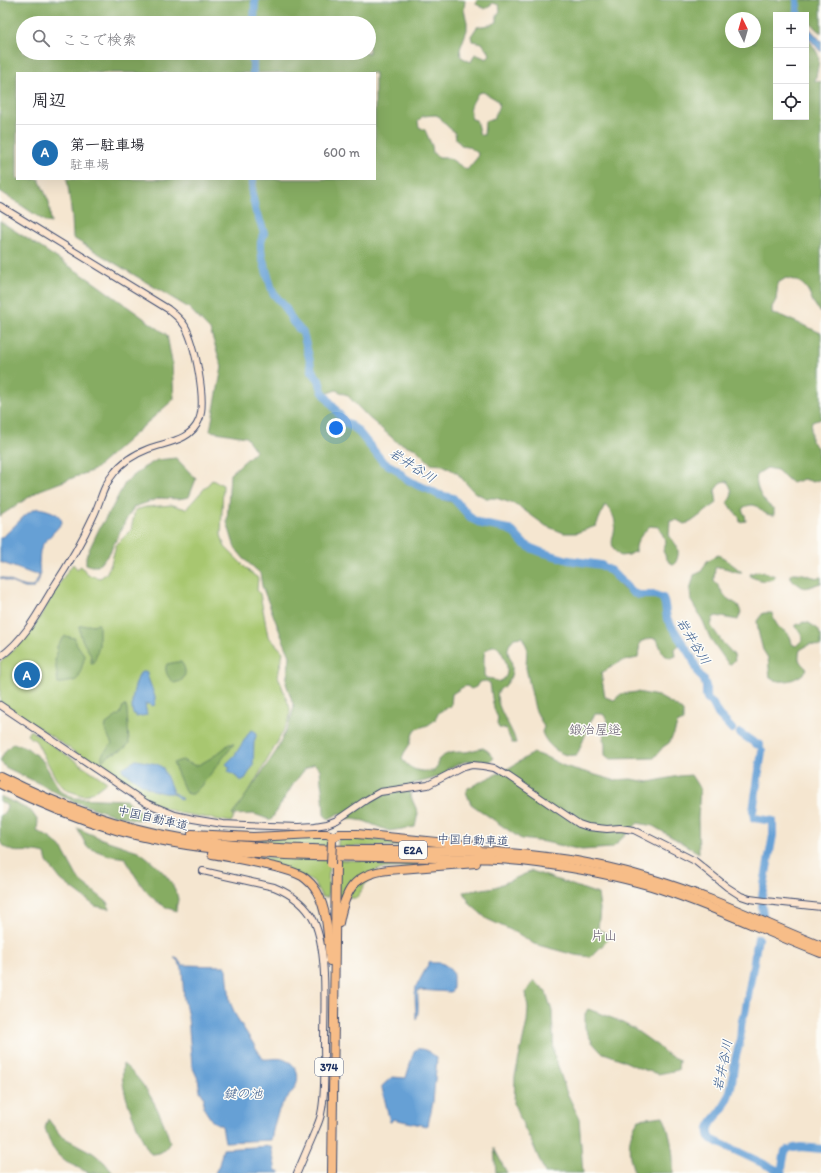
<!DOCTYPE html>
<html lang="ja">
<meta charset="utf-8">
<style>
body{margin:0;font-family:Itim,"Klee One",sans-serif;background:#f2f2f3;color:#2b2b33}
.controls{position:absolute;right:12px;top:12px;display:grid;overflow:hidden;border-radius:0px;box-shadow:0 4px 16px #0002}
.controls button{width:36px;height:36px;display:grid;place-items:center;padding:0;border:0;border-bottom:1px solid #e1e1e2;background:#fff;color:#2b2b33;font:20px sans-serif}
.compass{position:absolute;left:725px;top:12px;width:36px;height:36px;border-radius:50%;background:#fff;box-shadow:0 4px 16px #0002;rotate:355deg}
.you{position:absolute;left:336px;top:428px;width:14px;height:14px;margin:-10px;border:3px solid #fff;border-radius:50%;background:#1a73e8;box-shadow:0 0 0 6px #1a73e833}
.badge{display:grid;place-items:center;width:26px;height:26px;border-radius:50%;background:#1f6fb2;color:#fff;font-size:13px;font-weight:700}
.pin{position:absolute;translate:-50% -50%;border:2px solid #fff;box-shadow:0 1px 4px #0006}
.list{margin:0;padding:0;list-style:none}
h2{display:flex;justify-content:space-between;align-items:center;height:52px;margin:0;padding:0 16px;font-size:17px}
h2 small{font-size:13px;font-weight:400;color:#7c7c81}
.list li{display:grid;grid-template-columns:26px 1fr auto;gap:12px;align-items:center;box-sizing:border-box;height:56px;padding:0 16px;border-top:1px solid #e1e1e2}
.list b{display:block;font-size:15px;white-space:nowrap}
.list p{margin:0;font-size:13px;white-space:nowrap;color:#7c7c81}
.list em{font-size:13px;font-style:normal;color:#7c7c81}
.icon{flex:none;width:22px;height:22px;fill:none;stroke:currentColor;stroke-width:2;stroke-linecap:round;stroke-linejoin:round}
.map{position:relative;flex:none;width:821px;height:1173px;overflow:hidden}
.search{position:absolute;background:#fff;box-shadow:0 4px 16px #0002;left:16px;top:16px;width:360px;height:44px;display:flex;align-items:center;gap:10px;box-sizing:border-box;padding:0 14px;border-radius:22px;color:#7c7c81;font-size:15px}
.panel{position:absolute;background:#fff;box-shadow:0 4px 16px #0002;left:16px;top:72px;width:360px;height:108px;border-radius:0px}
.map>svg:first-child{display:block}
.green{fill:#a8c76f;stroke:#627b66}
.forest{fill:#86ac62;stroke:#506e60;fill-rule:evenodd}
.water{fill:#66a0d5;stroke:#40689a}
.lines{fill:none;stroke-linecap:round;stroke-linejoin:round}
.river{stroke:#66a0d5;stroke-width:8}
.secondary-casing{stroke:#3c4a6f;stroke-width:8}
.highway-casing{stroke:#3c4a6f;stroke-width:10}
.secondary{stroke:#fce5cf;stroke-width:6}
.highway{stroke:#f7bd88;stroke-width:8}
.highway-bridge-casing{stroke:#3c4a6f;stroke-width:10;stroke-linecap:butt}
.highway-bridge{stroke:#f7bd88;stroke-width:8}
.labels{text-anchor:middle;stroke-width:3;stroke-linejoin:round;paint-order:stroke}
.shield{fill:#fdfcf7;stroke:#5f6c8c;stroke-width:1}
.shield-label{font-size:11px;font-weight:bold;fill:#1b2f5e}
.street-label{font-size:12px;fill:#1b2f5e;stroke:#fdfcf7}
.water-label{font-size:13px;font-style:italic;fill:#395c8e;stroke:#fdfcf7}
.neighbourhood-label{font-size:13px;fill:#625a6d;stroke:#fdfcf7}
</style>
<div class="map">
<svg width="821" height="1173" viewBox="0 0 821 1173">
<rect width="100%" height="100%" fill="#fdfcf7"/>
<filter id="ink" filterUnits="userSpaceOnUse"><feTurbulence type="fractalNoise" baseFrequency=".025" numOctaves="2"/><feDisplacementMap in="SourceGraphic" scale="8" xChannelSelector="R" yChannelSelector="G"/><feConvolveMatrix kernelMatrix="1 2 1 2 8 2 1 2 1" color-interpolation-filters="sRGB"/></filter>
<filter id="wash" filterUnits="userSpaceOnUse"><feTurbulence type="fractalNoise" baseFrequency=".012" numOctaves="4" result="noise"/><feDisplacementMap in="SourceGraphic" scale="16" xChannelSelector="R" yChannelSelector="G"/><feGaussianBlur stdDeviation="0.9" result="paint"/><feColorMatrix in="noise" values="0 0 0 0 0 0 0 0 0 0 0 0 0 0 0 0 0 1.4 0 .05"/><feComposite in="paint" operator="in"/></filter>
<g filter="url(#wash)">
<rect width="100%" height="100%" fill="#f5e6d0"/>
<g class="green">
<path d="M 212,480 L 223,485 L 221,535 L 225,547 L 251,573 L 258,578 L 257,590 L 260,594 L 268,636 L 283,652 L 278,676 L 290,708 L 290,714 L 289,720 L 272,752 L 231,822 L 179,813 L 151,803 L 0,702 L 0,662 C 12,652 24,640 33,628 C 47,607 57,584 73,564 L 77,569 L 81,566 L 88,575 L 100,578 L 106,574 L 111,564 L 116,545 L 131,530 L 135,510 L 146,507 L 173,505 L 186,509 Z"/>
<polygon points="30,730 107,782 95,791 84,796 66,790 56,779 36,741 27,735"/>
<polygon points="346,837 453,847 399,846 338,847 338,840"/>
<polygon points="215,838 326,838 330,840 330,846 283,846 224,841 216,839"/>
<polygon points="233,855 329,860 328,897 322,897 313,881"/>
<polygon points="338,860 399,861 414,860 452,862 378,869 343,897 337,898"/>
<polygon points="376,874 376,877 366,883 357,898 347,898 356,885"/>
</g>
<g class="forest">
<path d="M 0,0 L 465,0 L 464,10 L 467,22 L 467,30 L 460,49 L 461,57 L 471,62 L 475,54 L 487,59 L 490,54 L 482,43 L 472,41 L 471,36 L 477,27 L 489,25 L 497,22 L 497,15 L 500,11 L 499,5 L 493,3 L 485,9 L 476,4 L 477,0 L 821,0 L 821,33 L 815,28 L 808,19 L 806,20 L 806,15 L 776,15 L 776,117 L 806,117 L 806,36 C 821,58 821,53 815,81 L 821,82 L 821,312 C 817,309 816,306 813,302 C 807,286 803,281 786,278 L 778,283 L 776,300 L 772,307 L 772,314 L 782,316 L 821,333 L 821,419 L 812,422 L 811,428 L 811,441 L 817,447 L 819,461 L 821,466 L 821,479 L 813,482 L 804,479 L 792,483 L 777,470 L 767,468 L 757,474 C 754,487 763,503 774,509 L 774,515 C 771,515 769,515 767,514 C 757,510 759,501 744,507 L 742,510 L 745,515 L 746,521 L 740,522 L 739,517 L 727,503 C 734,494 733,491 727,481 L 721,482 L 715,490 L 717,503 L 691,522 L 684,524 L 677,520 L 670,521 L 669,537 C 679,545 681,554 674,565 L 668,561 L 663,551 L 666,542 L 659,527 L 650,526 C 643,533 635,541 636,551 L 629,555 L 620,556 C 606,544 615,538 615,524 C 615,516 610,510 605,505 L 596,526 L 576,533 L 564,533 L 546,526 L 517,505 L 496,498 L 486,498 L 474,492 L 457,473 L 443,465 L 431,464 L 416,449 L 397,442 L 368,417 L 347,395 L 336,390 L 328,393 L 328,400 L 343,422 L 355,431 L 365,441 L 379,461 L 396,473 L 406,483 L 447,501 L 453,502 L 472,522 L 484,527 L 504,530 L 512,533 L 523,546 L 542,555 L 562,561 L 599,567 L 608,572 L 622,588 L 637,598 L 651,597 L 661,600 L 664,607 L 665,621 L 680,644 L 675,649 L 676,656 L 670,658 L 663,654 L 657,639 L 650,638 L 640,642 L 638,658 L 622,661 L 601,673 L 605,697 L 614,700 L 621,694 L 637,692 L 658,696 L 676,706 L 683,712 L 683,721 L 677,724 L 674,734 L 669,743 L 663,747 L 654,758 L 610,759 L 605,755 L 605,744 L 603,739 L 608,721 L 603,714 L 595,714 L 588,726 L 585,736 L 577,755 C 574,755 570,756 567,755 C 556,753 545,742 542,732 L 544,727 L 535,709 L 526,668 L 527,647 L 522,637 L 514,638 C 501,654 513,654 512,669 C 512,676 509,681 505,686 C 502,688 499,689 498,692 C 494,703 508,722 512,732 C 514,735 515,740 516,743 L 512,743 L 506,729 L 499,728 L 497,724 L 498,718 L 494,709 L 492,698 L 490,683 L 486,681 L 479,682 L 476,687 L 471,689 L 467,686 L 463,687 L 452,694 L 451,706 L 439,712 L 435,720 L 428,725 L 419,728 L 413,733 L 410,744 L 404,753 L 402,759 C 411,771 420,772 434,771 L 438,766 L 438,760 C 446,752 455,752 466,752 C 471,751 477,749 483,748 L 488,751 L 494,758 L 490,762 C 481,761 473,760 464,762 C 458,764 454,767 448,768 L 447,772 C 436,779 425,781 412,784 L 409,792 L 418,813 L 415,827 L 389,831 L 364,821 L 346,818 L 339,813 L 329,819 L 324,815 L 323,795 L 321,783 L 320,769 L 314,764 L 305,769 L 294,783 L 271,820 L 254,814 L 232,815 L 263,771 L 277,750 L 290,721 L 294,707 L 286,683 L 290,656 L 281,635 L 262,586 L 260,573 L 245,560 L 235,548 L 227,522 L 230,474 L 256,451 L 246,437 L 210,431 L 222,367 L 210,330 L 189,308 L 73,238 L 72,217 L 67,179 L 375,179 L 375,73 L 17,73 L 17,179 L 39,179 L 49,202 L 51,223 L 46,222 L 0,191 ZM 731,18 L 755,18 L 755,42 L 731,42 ZM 23,23 L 369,23 L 369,53 L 23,53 ZM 483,92 L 497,100 L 499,105 L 494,119 L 487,120 L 485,122 L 484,135 L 480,135 L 476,120 L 472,119 C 468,107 472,104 478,93 ZM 436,115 L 440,117 L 445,124 L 455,133 L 456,139 L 461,145 L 467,146 L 478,153 L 477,158 L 467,170 L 449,158 L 439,158 L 433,153 L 432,146 L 425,130 L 419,127 L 418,121 L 423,116 ZM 492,646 L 497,646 C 505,655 515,679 497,682 L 493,679 L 486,678 L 484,675 L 484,657 L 485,651 Z"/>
<polygon points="0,221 92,281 167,335 172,362 174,399 94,470 40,490 0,516"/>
<polygon points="176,458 196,479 189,497 178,499 160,498 134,507 126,520 109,554 98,566 91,566 86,564 86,556 100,527 112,508 125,483 143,468 157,460"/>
<path d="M 718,555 L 724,558 L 742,572 C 733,573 724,565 715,568 L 714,580 C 718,585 721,591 725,596 C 728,600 734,602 738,605 L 741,612 L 738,620 L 716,616 L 713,618 L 711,626 L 723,643 L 734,655 L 735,660 L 732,663 L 729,665 L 710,638 L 703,621 L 691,601 L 690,591 L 694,575 L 701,572 L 707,561 Z"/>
<polygon points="758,571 767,573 775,576 774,579 763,581 751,577 750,574"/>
<path d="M 792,573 C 796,573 800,573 803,574 C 810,575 814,579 821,577 L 821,583 C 802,589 807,591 790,578 L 790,575 Z"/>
<path d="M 763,613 L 772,613 C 773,617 774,620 776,623 C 782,634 790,628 792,644 L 796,646 L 802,640 L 801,633 L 796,627 L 796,625 L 804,622 L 809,623 L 818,629 L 821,636 L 821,646 L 818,646 L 810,644 L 800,650 C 797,661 800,662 807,669 C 800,680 782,685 770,678 L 768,658 L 763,650 L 759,635 L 757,621 Z"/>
<path d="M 99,624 L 99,646 L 94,663 L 91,663 C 93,653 85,648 82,639 C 80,635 80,631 79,626 Z"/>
<polygon points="65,636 75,638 76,643 85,656 79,677 75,681 61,683 58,683 55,660 57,653 57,646"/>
<path d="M 177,662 L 181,662 C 186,668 187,675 181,681 L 174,683 C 169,679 163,670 167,664 Z"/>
<path d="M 123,706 L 126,706 L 127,710 L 129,743 C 126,750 116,751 110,755 C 107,757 104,759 102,761 C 100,754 107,749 112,744 L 105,730 L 106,724 L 120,714 Z"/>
<polygon points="13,743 27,748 43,761 60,791 74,798 126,800 148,817 137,820 111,814 72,801 42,785 5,767 0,761 5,751"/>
<path d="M 229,744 L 234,744 L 201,786 L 193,794 L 188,794 L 185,791 L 173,763 L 182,760 L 196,766 C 209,760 219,753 229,744 Z"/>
<polygon points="533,753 546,757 564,766 613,780 631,779 649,782 679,776 691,775 700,789 698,818 699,853 653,826 638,823 612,848 582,850 545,842 521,839 471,804 466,792 468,788 509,768"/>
<path d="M 0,796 L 31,811 L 38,821 L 37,831 L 50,838 L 61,847 L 79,880 L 107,902 L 110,909 L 95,906 L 61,880 L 47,862 L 45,854 C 41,853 37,852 33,852 C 17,850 13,856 0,842 L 0,815 L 4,814 L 7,806 L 0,801 Z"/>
<path d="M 77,828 L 102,839 L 138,851 C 153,861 175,880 178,899 C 178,902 176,907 176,911 C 149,903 138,881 125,858 L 107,855 L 87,847 Z"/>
<polygon points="532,871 598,894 600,909 598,929 612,936 591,957 575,955 534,944 517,933 487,919 470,904 464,892 495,887"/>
<polygon points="534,981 546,992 552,1011 554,1054 566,1091 579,1118 583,1173 545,1173 534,1147 524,1127 514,1104 515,1076 527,1022 528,1009 526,992"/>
<polygon points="588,1009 617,1020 634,1029 658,1046 666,1054 679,1060 678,1070 658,1074 639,1068 620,1059 601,1052 592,1042 585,1028 585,1014"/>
<path d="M 123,1064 C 146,1082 162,1114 170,1142 C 165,1151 161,1154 151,1154 C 144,1145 141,1135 136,1124 C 128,1104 120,1085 123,1064 Z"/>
<path d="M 663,1116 C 671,1134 674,1154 673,1173 L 634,1173 C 633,1167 631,1163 630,1157 C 628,1142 630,1132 639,1119 Z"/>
<polygon points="48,1119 61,1136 93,1153 104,1162 113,1173 89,1173 66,1162 58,1155 52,1147 47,1134 45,1128"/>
<polygon points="494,1148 507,1173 496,1173"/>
</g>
<g class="water">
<polygon points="806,25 821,41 821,52 806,34"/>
<path d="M 39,508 C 47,510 62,513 62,523 L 43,544 L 40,551 L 39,564 L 40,576 L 38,582 L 34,588 L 25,588 L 0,578 L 0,577 C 11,580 21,588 33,587 L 39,577 L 38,574 L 33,574 L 0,562 L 0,538 C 13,531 25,510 39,508 Z"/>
<path d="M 145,671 L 147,672 L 147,675 L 155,697 L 155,705 L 151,706 L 150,704 L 145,704 L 147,715 L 136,717 L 136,714 L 133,714 C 130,701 134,686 140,673 Z"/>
<polygon points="252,730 256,732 257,733 254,742 253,766 245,779 243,779 242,781 228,771 230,768 226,764 235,755 250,731"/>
<path d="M 136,760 L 157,764 L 163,768 L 173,792 L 182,799 L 181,800 L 172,793 C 153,795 138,781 123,771 L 122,768 Z"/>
<path d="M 174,958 L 177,958 L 182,965 L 225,966 L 227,969 L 230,1002 L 236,1016 L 263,1059 C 272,1060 279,1056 287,1061 C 291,1062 294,1066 296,1069 C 303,1088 286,1095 279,1110 C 275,1120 273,1130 271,1140 L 225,1142 L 222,1126 L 212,1121 L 203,1107 L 204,1097 L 200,1091 L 198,1079 L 192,1066 L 188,1017 L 184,999 L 182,968 L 177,960 Z"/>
<path d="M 430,961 L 433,963 C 444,962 446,965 453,973 L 453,988 L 451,992 L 418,990 C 417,998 420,1013 416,1019 L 415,994 L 416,987 Z"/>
<path d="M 417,1049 C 425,1048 431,1053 437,1058 L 433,1102 L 428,1125 L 426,1126 L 393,1119 L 391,1122 L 390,1122 L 382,1088 L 382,1086 L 392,1077 L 406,1078 L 414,1051 Z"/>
<polygon points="271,1146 276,1171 280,1171 280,1173 215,1173 219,1165 223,1149"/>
</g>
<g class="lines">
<g class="river">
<polyline points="797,0 797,9 799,15"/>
<polyline points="254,23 255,0"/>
<polyline points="253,53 253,73"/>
<polyline points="253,179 252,194 256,212 260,221 264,233 261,242 261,249 262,257 273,293 285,307 293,322 303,333 310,361 312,371 319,380 322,391 344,421 357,430 383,462 396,469 405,478 417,485 428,489 439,495 453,498 472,519 482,524 508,529 513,532 523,543 531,548 541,552 568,560 601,565 611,571 633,593 639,595 655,595 663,598 665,605 667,619 692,658 699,674 704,680 706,686 706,695 708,700 713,704 718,714 732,729"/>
<polyline points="740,733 756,744 760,745"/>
<polyline points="753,811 762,751"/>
<polyline points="754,818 773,821 773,835 762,896"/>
<polyline points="762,906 763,915"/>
<path d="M 758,938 L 745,1013 C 739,1023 742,1029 740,1040 C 739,1047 736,1054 735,1061 C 733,1071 733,1081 730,1091 C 728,1097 726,1103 723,1108 C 717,1118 703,1126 711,1139 L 781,1172"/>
<polyline points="794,1148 801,1147 821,1149"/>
<polyline points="781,1173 785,1151 787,1150"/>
</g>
</g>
</g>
<g filter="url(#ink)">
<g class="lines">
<g class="secondary-casing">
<g id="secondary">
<path d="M 0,206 L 168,309 C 174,314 181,319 185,326 C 195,344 207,401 199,420 C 191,441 166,442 148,449 C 135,454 122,462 114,473 C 102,487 101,501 93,517 C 82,541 68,565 53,588 C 38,613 25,639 0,657"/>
<polyline points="0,705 146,803 175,815 193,819 223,824 245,825 298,827 315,826 327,824 337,820 366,800 380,792 428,785 463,767 472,765 483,766 494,768 508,776 579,824 588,827 607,829 620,828 634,830 695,861 727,887 741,896 750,899 765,901 821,907"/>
<path d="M 203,871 L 274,887 C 291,894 306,904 314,921 C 328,952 324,1007 324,1041 C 324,1065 326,1091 321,1114 C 320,1120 317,1126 315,1131 C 309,1145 303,1159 297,1173"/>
</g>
</g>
<g class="highway-casing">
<g id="highway">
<path d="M 0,776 C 57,805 118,827 181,838 C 224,846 268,848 312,849 C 390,852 469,846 547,857 C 583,861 620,869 655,880 C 712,897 766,924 821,946"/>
<path d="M 0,784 C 38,803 78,819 119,831 C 182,848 247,854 313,856 C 354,857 395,857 436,858 C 470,858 504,858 538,863 C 576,868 614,875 651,886 C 709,904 764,931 821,953"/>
<polyline points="192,834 253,837 315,834 327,834 334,837 339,834 357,834 477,846"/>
<path d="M 212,854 C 230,857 249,861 267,865 C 278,868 291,870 302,876 C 308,880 313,885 317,892 C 328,912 328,938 330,961"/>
<path d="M 339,923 C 345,891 353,874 388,870 L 476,863"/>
<polyline points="332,1173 336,863"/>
</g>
</g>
<use href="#secondary" class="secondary"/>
<use href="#highway" class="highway"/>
<g class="highway-bridge-casing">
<polyline id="highway-bridge" points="331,864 332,841"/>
</g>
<use href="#highway-bridge" class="highway-bridge"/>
</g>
</g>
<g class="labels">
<g class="shield">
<rect x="399" y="841" width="28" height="18" rx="3"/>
<rect x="315" y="1058" width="28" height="18" rx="3"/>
</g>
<g class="shield-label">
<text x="413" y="854">E2A</text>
<text x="329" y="1071">374</text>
</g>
<g class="street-label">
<text transform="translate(153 818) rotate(13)" y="4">中国自動車道</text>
<text transform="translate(473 840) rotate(2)" y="4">中国自動車道</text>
</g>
<g class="water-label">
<text transform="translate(413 465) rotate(33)" y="5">岩井谷川</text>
<text transform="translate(694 641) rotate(59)" y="5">岩井谷川</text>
<text transform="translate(722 1065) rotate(-78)" y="5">岩井谷川</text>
<text x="243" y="1098">鍵の池</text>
</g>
<g class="neighbourhood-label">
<text x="595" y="734">鍛冶屋逧</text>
<text x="604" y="940">片山</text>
</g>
</g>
</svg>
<div class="controls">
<button>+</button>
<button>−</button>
<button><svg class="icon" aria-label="locate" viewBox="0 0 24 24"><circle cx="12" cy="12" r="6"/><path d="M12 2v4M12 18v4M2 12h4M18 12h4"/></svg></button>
</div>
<svg class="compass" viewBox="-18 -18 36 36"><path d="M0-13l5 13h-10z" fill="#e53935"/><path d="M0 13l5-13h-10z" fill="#7c7c81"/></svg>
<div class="you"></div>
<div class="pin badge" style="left:27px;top:675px">A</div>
<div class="search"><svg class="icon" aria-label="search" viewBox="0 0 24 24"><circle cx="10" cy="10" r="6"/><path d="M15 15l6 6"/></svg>ここで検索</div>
<section class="panel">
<h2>周辺<small></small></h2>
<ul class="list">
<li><span class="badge">A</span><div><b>第一駐車場</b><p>駐車場</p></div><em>600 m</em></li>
</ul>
</section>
</div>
